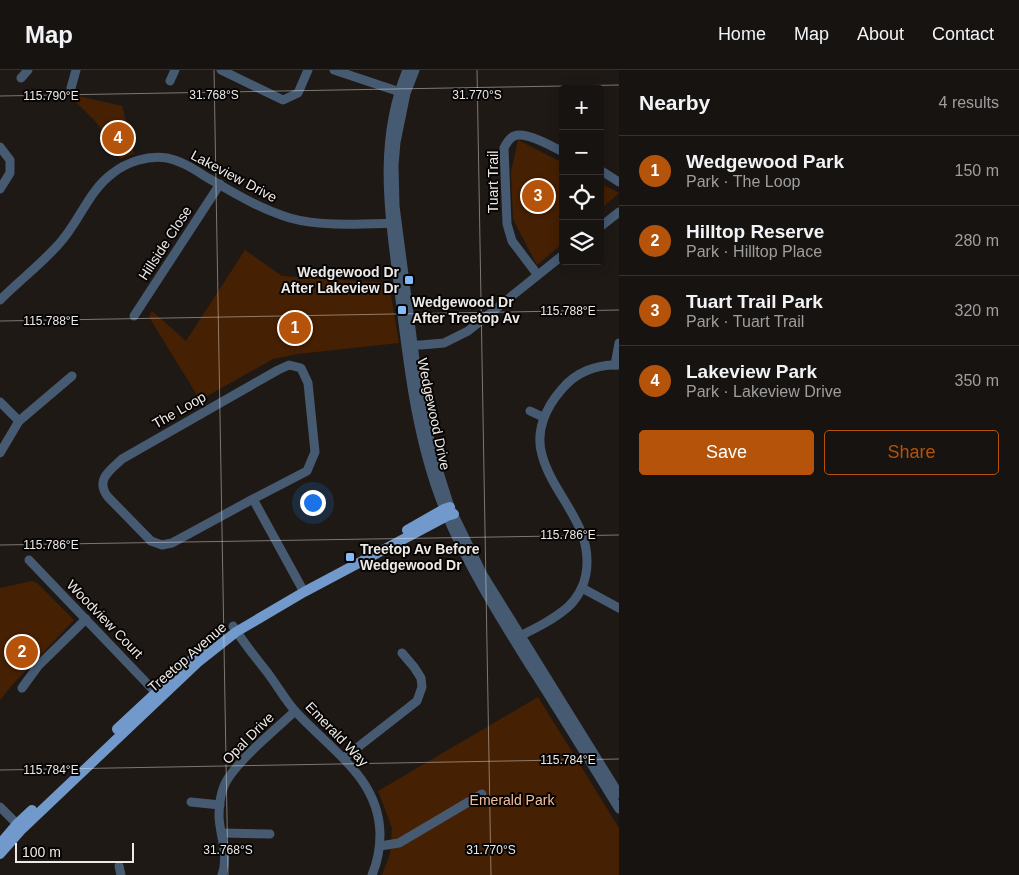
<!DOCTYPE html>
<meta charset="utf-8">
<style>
body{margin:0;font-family:Arial,sans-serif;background:#201c19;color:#f1f3f6}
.controls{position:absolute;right:15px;top:15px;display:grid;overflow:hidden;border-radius:5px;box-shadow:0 2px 12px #0003}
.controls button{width:45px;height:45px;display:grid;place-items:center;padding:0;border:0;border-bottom:1px solid #363230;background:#171310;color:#f1f3f6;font:25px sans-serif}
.scale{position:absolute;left:15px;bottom:12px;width:119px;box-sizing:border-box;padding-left:5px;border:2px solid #ede9e7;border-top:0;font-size:14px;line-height:18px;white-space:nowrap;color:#ede9e7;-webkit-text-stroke:4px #070504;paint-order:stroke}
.you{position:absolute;left:312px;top:432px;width:18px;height:18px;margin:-12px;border:4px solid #fff;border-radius:50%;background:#1a73e8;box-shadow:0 0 0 8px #1a73e833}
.badge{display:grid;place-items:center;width:32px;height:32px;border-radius:50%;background:#b45309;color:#fff;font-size:16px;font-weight:700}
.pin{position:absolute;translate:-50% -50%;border:2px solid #fff;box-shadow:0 1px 5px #0006}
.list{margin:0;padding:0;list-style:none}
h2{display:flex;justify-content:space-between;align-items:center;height:65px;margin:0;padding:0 20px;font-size:21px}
h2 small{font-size:16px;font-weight:400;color:#9e9e9f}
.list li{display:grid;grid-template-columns:32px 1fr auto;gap:15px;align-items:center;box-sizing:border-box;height:70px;padding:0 20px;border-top:1px solid #363230}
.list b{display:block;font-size:19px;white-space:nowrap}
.list p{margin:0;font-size:16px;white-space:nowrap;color:#9e9e9f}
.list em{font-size:16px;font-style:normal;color:#9e9e9f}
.actions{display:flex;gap:10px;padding:15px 20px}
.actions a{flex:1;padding:11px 0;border:1px solid #b45309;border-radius:5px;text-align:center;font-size:18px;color:#b45309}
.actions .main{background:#b45309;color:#fff}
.icon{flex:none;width:28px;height:28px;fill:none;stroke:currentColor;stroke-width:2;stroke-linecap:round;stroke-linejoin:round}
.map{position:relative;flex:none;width:619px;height:805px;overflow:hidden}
header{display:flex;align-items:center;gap:30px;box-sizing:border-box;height:70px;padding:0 25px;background:#171310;border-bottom:1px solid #363230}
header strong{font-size:24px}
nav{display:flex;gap:28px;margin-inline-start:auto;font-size:18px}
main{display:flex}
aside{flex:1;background:#171310}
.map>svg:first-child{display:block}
.green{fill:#462002}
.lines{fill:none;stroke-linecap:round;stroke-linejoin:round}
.minor{stroke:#465a72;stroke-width:9}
.major{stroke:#7199cb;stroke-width:10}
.ticks{fill:none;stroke:#ede9e7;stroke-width:1;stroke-opacity:0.45}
.poi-dot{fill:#86bbfb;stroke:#070504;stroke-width:2}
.labels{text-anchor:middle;stroke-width:4;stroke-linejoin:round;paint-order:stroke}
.street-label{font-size:14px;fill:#ede9e7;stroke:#070504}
.poi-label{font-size:14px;font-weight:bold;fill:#ede9e7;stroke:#070504;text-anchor:start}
.park-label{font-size:14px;fill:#f5bd9b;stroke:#070504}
.ticks-label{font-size:12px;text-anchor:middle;fill:#ede9e7;stroke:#070504;stroke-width:4;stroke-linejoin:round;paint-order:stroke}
</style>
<header>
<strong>Map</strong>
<nav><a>Home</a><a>Map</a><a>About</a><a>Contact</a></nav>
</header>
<main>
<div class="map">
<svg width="619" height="805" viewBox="0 0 619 805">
<rect width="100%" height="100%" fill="#1f1916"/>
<g class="green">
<polygon points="78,26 122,36 134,84 120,89 96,52 75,31"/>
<polygon points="518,70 563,93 563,173 537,195 513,149 511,102"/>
<polygon points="600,113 619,123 600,140"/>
<polygon points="245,180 282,206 389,213 399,273 297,284 273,289 200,330 149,247 152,241 186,271"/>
<polygon points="32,511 37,513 74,550 13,614 0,630 0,518"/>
<polygon points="538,627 619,758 619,805 382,805 390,784 392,758 378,721"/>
</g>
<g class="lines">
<g class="minor">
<polyline points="221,0 283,30 298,23 308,0"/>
<polyline points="334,0 403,23"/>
<path d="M 407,0 C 379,68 388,134 397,205 C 407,283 414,365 444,439 C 466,493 497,543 528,593 C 559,641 589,690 619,739"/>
<polyline points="415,0 406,23 396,72 394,95 395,136 419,320 432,380 450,437 482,503 619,724"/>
<polyline points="21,8 28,0"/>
<polyline points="170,11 175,0"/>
<polyline points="71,18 76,0"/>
<polyline points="0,77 10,90 10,103 0,119"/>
<polyline points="600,100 619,112"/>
<polyline points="600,157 619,142"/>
<path d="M 537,204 L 512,171 L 507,154 L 504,78 C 506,74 509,68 514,66 C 525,61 552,76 563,82"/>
<path d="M 0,230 C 19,211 40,195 58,175 C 79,153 88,121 113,103 C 127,92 148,85 167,88 C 182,91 195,100 208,108 C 234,123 260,139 290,148 C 321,157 363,154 396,153"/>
<polyline points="134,246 220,114"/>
<polyline points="409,275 421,275 444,273 468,261 563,185"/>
<polyline points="615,295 619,273"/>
<polyline points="0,332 19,351"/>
<polyline points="530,341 543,347"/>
<polyline points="0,383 19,351 72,306"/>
<path d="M 253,429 L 172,473 L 162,475 L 151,471 L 108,427 C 95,410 109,401 122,389 L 278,300 L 289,295 L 301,298 L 308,313 L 315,382 L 307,401 L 253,429 L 304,522"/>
<polyline points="29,490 160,627"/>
<polyline points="582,518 619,538"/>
<path d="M 233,556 C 243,572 255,587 267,602 C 277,615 285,630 296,642 C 331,680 379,708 380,764 C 380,779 378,791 372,805"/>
<path d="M 516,568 C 534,559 553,550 568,537 C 577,529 584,516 586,504 C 594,455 554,428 542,385 C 535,361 546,337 562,319 C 576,302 597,294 619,295"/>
<polyline points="22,618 38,596 86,549"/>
<polyline points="344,688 417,631 422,617 421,608 414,597 402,583"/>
<polyline points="191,732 220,735"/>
<polyline points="0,737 22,759"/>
<polyline points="222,763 270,764"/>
<polyline points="380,776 399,773 482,724"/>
<polyline points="119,796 121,805"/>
<path d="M 222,805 C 229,786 220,766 219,747 C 219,734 221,718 229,707 C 245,684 274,661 295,641"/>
</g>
<g class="major">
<polyline points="407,460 444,439 450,437"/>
<polyline points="117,659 203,579"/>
<polyline points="0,774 17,754 32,740"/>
<polyline points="0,784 22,759 198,592 236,562 304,522 447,446 454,444"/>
</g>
</g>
<path class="ticks" d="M 214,0 L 228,805M 477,0 L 491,805M 0,26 L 619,15M 0,251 L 619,240M 0,475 L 619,465M 0,700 L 619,689"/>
<g class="poi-dot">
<rect x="404" y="205" width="10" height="10" rx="2.5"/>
<rect x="397" y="235" width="10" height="10" rx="2.5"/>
<rect x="345" y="482" width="10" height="10" rx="2.5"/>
</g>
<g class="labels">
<g class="street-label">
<text transform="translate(234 106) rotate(28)" y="5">Lakeview Drive</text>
<text transform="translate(493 112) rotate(-90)" y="5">Tuart Trail</text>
<text transform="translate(165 173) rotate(-57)" y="5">Hillside Close</text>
<text transform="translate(179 340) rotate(-30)" y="5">The Loop</text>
<text transform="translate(434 344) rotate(78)" y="5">Wedgewood Drive</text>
<text transform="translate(105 549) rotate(46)" y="5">Woodview Court</text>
<text transform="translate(187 587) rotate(-41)" y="5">Treetop Avenue</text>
<text transform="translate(337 664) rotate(46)" y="5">Emerald Way</text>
<text transform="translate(248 668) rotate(-45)" y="5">Opal Drive</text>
</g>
<g class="poi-label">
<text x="399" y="207" text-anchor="end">Wedgewood Dr<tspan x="399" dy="16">After Lakeview Dr</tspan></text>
<text x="412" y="237">Wedgewood Dr<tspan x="412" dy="16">After Treetop Av</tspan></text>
<text x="360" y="484">Treetop Av Before<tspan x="360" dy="16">Wedgewood Dr</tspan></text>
</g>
<g class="park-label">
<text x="512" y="735">Emerald Park</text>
</g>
</g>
<g class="ticks-label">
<text x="214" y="29">31.768°S</text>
<text x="477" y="29">31.770°S</text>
<text x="51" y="30">115.790°E</text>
<text x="568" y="245">115.788°E</text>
<text x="51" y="255">115.788°E</text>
<text x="568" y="469">115.786°E</text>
<text x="51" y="479">115.786°E</text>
<text x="568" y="694">115.784°E</text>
<text x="51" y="704">115.784°E</text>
<text x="228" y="784">31.768°S</text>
<text x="491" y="784">31.770°S</text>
</g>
</svg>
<div class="controls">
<button>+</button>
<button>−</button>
<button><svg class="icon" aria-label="locate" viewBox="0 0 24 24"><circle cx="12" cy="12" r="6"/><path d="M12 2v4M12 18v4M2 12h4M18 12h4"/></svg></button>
<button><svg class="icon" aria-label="layers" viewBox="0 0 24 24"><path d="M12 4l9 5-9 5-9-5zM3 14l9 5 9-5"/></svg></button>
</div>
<div class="scale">100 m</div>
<div class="you"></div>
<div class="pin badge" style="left:295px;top:258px">1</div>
<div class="pin badge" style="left:22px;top:582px">2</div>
<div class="pin badge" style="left:538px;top:126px">3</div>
<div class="pin badge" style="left:118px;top:68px">4</div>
</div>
<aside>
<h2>Nearby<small>4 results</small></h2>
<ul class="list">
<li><span class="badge">1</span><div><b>Wedgewood Park</b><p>Park · The Loop</p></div><em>150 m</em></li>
<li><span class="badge">2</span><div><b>Hilltop Reserve</b><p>Park · Hilltop Place</p></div><em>280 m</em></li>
<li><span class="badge">3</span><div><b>Tuart Trail Park</b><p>Park · Tuart Trail</p></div><em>320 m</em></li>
<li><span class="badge">4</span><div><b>Lakeview Park</b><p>Park · Lakeview Drive</p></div><em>350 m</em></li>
</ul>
<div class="actions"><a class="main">Save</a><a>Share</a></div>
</aside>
</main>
